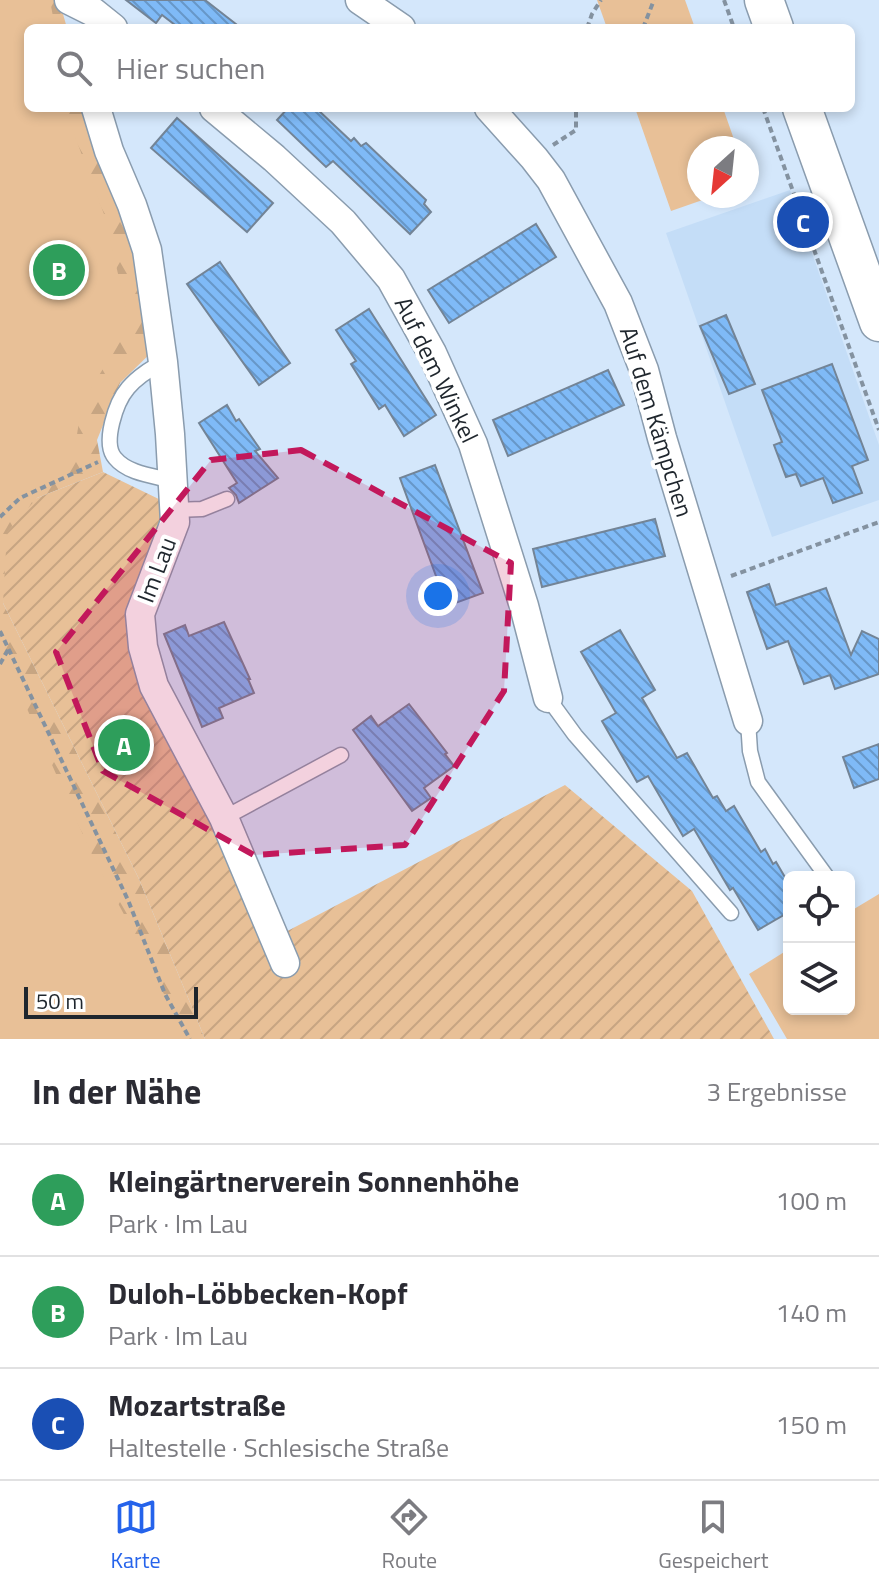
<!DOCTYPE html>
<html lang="de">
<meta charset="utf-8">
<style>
body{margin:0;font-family:"Titillium Web",sans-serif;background:#f2f2f3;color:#2b2b33}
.controls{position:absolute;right:24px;bottom:24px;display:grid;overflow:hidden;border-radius:12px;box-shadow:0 4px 12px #0003}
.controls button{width:72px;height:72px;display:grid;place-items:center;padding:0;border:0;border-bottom:2px solid #e1e1e2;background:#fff;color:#2b2b33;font:40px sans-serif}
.compass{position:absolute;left:687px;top:136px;width:72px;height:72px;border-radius:50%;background:#fff;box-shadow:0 4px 12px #0003;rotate:207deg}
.scale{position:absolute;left:24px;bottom:20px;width:174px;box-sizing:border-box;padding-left:8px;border:4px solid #1f262d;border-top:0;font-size:22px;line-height:28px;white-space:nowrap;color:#1f262d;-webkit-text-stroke:6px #fff;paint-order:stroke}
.you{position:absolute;left:438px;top:596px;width:28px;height:28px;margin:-20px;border:6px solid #fff;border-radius:50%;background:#1a73e8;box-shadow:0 0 0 12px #1a73e833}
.badge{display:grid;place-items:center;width:52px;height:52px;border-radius:50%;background:#2563eb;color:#fff;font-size:26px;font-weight:700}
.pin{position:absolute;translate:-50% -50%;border:4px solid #fff;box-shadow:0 2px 8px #0006}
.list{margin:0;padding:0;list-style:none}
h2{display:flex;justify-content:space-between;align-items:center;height:104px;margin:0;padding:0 32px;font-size:34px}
h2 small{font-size:26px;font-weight:400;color:#7c7c81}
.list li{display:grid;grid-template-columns:52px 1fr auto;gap:24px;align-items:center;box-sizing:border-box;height:112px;padding:0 32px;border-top:2px solid #e1e1e2}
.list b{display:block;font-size:30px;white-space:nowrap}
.list p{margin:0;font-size:26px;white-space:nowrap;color:#7c7c81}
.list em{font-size:26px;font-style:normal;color:#7c7c81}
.icon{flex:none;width:44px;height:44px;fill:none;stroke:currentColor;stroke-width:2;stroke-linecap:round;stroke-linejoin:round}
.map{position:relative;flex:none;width:879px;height:1039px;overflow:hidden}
.search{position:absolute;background:#fff;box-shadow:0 4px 12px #0003;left:24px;right:24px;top:24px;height:88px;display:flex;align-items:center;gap:20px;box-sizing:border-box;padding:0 28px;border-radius:12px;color:#7c7c81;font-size:30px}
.sheet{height:440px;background:#fff}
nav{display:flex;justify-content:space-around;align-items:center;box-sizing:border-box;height:112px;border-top:2px solid #e1e1e2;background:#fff;font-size:22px;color:#7c7c81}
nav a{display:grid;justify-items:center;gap:4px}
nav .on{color:#2563eb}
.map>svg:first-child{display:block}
.built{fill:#c4ddf7}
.forest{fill:url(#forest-firs)}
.park{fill:#e8c097}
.garden{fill:url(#garden-furrows)}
.building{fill:url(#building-back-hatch);stroke:#738496;stroke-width:2}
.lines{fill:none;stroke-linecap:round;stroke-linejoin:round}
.service-casing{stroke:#8a9cae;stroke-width:17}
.minor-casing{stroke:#8a9cae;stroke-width:31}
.secondary-casing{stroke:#8a9cae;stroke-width:41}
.path{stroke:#8492a0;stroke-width:4;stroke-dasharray:6 4;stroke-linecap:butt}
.service{stroke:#fff;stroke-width:14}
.minor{stroke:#fff;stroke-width:28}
.secondary{stroke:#fff;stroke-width:38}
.marked{fill:#c2185b;fill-opacity:0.2;stroke:#c2185b;stroke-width:6;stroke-dasharray:16 10;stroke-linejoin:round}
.labels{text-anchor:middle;stroke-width:8;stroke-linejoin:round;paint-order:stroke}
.street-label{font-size:24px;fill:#1f262d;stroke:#fff}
</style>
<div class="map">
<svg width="879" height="1039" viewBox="0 0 879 1039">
<defs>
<pattern id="forest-firs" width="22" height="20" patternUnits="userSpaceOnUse" patternTransform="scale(2)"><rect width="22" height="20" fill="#e8c097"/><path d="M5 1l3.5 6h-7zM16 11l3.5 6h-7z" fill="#c7a582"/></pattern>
<pattern id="garden-furrows" width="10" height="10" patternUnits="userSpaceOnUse" patternTransform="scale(2)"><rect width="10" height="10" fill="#e8c097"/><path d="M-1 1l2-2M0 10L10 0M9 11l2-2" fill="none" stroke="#c7a582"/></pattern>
<pattern id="building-back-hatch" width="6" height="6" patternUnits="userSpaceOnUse" patternTransform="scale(2)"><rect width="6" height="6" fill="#7fbaf7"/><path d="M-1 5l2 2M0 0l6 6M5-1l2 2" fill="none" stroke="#6797c8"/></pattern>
</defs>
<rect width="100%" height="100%" fill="#d4e7fb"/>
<polygon class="built" points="790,190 879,445 879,500 772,537 666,233"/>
<polygon class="forest" points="0,0 59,0 67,28 28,28 28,108 92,108 144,253 158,346 120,383 97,440 103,472 37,498 3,603 139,879 205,1039 0,1039"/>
<g class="park">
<polygon points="0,0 50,0 55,28 28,28 28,108 67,108 70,123 104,214 130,325 82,403 75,447 19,497 4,515 0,522"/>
<polygon points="597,0 685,0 695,28 607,28"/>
<polygon points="635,108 723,108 737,148 699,148 699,196 714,196 671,211"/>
<polygon points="0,648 93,857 133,931 186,1039 0,1039"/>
<polygon points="879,894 879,1039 787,1039 749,974 789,949 789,1009 849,1009 849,912"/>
</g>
<polygon class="garden" points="103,472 167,503 127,623 129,655 278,936 565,785 692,891 774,1039 205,1039 139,879 3,603 7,532 37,498"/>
<g class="building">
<polygon points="126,0 205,0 241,28 179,28 162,15 156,23"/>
<polygon points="288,108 316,108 351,141 354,138 361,146 366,143 426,200 424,204 431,212 410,234 333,161 326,167 277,120"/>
<polygon points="177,118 273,203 247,232 151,148"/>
<polygon points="536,224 556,257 449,323 428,290"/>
<polygon points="220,262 290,363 259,385 187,284"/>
<polygon points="369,309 436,415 404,436 385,405 379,409 351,364 356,361 336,330"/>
<polygon points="726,315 755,384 729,394 700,326"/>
<polygon points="832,364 868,460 852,466 862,493 833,503 823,478 801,486 796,474 786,477 774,445 782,442 762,390"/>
<polygon points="608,370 624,405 508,456 493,420"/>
<polygon points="227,405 236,421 239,419 260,449 255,451 278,478 239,503 236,495 229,488 237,483 199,423"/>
<polygon points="435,465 483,593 447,606 400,478"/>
<polygon points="655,519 665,556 542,587 533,549"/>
<polygon points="769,584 776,605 826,588 851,655 862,631 879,639 879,674 835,689 830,675 804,684 788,641 767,649 747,592"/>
<polygon points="224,622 250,679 248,679 254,693 219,708 223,718 202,727 164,634 185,625 189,636"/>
<polygon points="620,630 655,690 642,698 677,758 687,753 713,798 717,796 726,811 734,806 761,852 765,849 773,864 776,862 789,884 789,912 758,930 733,888 730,890 694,829 683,836 648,776 637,782 602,721 616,713 581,652"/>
<polygon points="409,704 447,753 445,754 454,766 424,788 431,798 412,811 353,730 371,716 378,726"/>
<polygon points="879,744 879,779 854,788 843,757"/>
</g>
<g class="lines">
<g class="service-casing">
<g id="service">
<path d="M 163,362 C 150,369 138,376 128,388 C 116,402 102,443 115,458 C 128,474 155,476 173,481"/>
<polyline points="175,510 202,509 227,499"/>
<polyline points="548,698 575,735 731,913"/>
<polyline points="748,721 750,751 758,782 827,877"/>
<polyline points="224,818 341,755"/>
</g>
</g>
<g class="minor-casing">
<g id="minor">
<polyline points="69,0 93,12 113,28"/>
<polyline points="360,0 401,28"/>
<polyline points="96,108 109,151 132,205 147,250 163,362 170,434 175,522 140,614 143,647 154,686 224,818 285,963"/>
<polyline points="214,108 274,158 343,222 391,279 432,353 473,444 524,606 548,698"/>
<polyline points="489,108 534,158 551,180 618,303 644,370 662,438 748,721"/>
</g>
</g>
<g class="secondary-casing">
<g id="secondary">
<polyline points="764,0 774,28"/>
<polyline points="802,108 879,322"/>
</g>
</g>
<g class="path">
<polyline points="724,0 734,28"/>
<polyline points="587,28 592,14 601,0"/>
<polyline points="643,28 654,0"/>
<polyline points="763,108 879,430"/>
<polyline points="553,145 576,130 576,108"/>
<polyline points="0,517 20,498 98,462"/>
<polyline points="731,576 879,522"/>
<polyline points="0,631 128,900 165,994 190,1039"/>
<polyline points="0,664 8,650"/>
</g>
<use href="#service" class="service"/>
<use href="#minor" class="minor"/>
<use href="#secondary" class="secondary"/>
</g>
<path class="marked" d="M 301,450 L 511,563 L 504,691 L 405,845 L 254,855 L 103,771 L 56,652 L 211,460 Z"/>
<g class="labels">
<g class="street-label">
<text transform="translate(436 370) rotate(64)" y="8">Auf dem Winkel</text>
<text transform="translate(656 422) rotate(73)" y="8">Auf dem Kämpchen</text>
<text transform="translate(157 570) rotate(-69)" y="8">Im Lau</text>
</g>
</g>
</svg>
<div class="controls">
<button><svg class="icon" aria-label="locate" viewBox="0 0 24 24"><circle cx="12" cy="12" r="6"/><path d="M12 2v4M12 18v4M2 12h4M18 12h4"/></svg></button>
<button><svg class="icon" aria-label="layers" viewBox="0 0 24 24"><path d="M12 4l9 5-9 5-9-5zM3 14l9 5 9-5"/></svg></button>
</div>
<svg class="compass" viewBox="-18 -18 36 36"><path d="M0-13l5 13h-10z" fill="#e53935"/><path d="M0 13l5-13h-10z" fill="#7c7c81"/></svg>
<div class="scale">50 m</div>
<div class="you"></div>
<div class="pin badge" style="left:124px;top:745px;background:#2e9e5b">A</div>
<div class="pin badge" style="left:59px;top:270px;background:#2e9e5b">B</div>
<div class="pin badge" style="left:803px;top:222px;background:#1a4fb4">C</div>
<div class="search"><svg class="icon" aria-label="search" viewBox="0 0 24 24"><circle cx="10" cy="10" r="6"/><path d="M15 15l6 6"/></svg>Hier suchen</div>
</div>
<section class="sheet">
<h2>In der Nähe<small>3 Ergebnisse</small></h2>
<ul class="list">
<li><span class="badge" style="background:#2e9e5b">A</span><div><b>Kleingärtnerverein Sonnenhöhe</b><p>Park · Im Lau</p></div><em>100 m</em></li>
<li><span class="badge" style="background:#2e9e5b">B</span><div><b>Duloh-Löbbecken-Kopf</b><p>Park · Im Lau</p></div><em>140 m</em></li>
<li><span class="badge" style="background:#1a4fb4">C</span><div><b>Mozartstraße</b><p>Haltestelle · Schlesische Straße</p></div><em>150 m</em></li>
</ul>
</section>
<nav>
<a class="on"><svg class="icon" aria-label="map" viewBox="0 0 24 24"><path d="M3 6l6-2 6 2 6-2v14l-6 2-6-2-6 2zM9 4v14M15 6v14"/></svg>Karte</a>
<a><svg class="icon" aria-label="directions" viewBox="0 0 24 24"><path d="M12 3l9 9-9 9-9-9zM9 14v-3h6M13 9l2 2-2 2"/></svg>Route</a>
<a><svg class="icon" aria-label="saved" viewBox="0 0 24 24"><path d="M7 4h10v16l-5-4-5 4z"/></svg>Gespeichert</a>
</nav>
